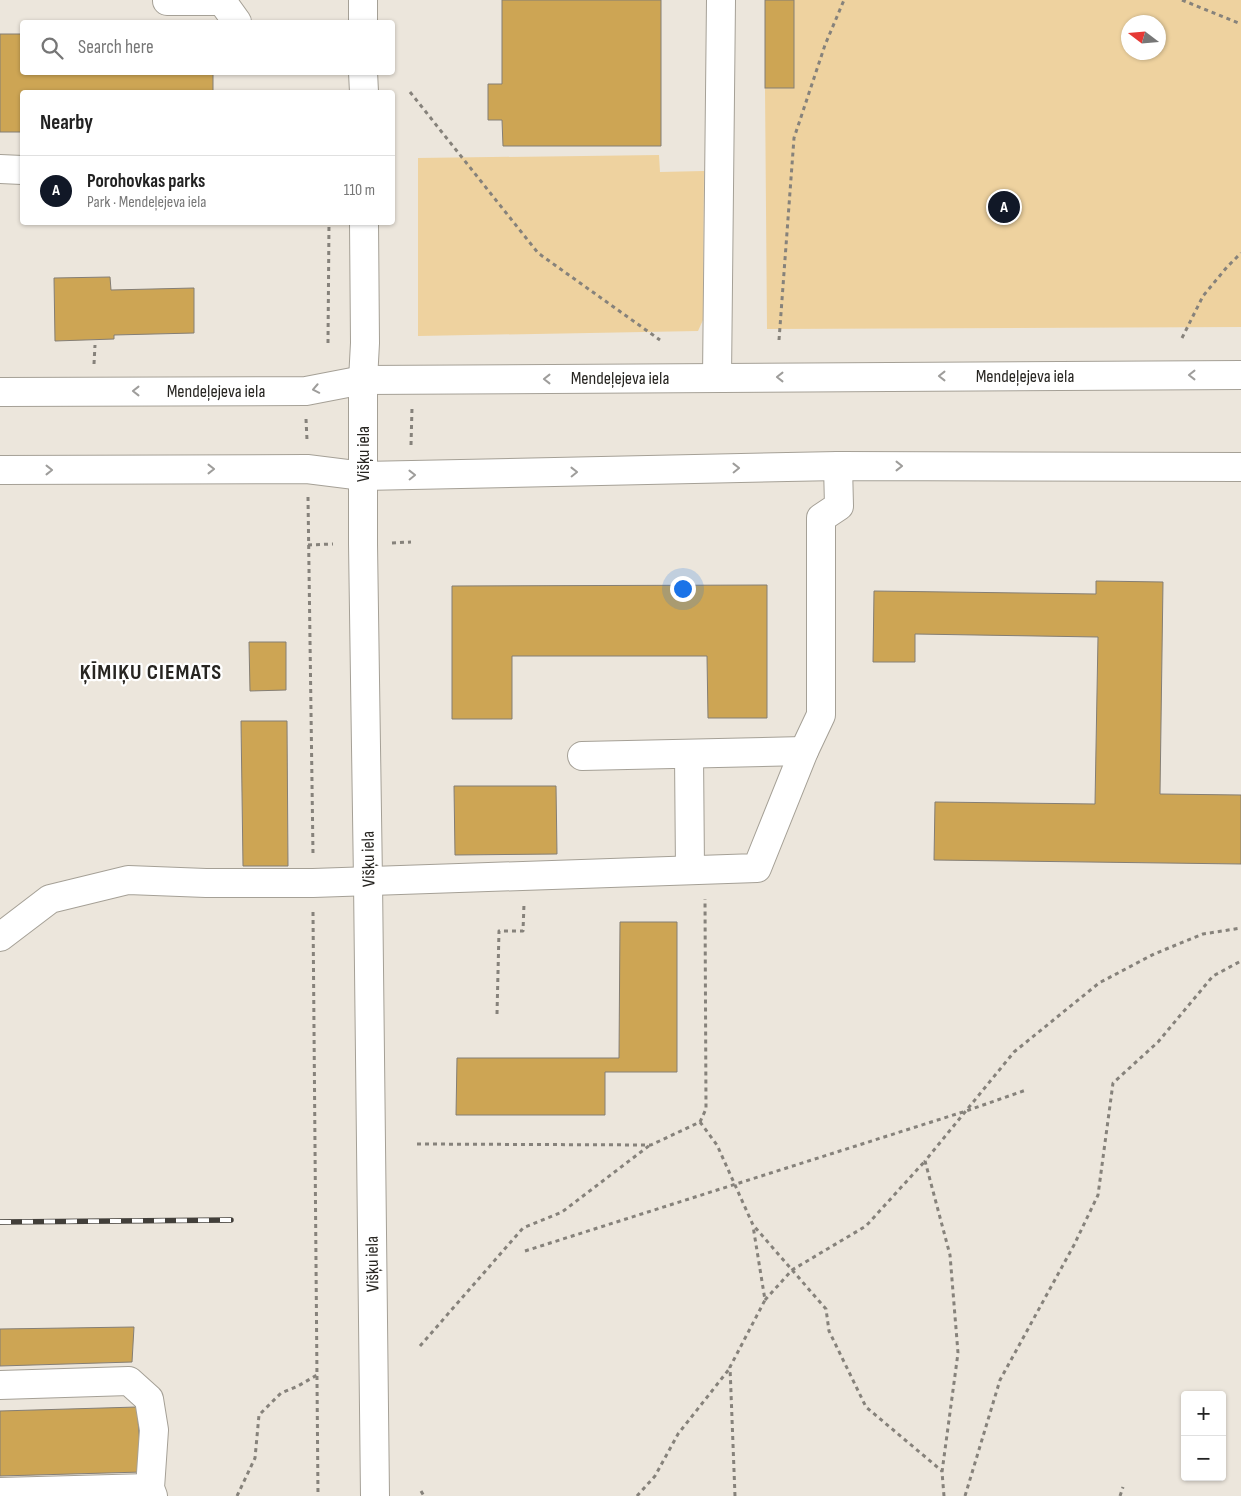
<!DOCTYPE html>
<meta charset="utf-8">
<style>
body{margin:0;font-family:"Sofia Sans Condensed",sans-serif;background:#f2f2f2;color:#222}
.controls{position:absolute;right:15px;bottom:15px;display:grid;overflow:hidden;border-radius:5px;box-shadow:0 1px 4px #0004}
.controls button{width:45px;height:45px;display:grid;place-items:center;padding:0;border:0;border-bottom:1px solid #e0e0e0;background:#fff;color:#222;font:25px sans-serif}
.compass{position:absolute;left:1121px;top:15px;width:45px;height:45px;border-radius:50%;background:#fff;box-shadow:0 1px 4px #0004;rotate:286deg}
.you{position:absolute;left:682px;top:588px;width:18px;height:18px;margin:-12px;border:4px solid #fff;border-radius:50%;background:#1a73e8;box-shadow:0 0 0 8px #1a73e833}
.badge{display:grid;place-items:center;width:32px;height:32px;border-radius:50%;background:#111827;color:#fff;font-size:16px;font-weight:700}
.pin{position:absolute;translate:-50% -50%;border:2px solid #fff;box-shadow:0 1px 5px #0006}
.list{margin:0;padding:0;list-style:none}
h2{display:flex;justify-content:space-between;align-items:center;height:65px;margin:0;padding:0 20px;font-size:21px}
h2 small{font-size:16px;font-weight:400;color:#767676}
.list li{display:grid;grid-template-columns:32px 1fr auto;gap:15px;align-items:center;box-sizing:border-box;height:70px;padding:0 20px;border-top:1px solid #e0e0e0}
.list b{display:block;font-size:19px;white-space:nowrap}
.list p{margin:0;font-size:16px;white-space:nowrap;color:#767676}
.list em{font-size:16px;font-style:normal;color:#767676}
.icon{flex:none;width:28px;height:28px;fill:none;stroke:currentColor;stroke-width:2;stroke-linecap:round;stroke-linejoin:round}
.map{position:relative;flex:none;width:1241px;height:1496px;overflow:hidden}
.search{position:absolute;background:#fff;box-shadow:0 1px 4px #0004;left:20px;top:20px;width:375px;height:55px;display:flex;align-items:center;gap:12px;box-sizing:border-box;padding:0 18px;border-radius:5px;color:#767676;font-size:19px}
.panel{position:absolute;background:#fff;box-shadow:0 1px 4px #0004;left:20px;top:90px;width:375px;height:135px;border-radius:5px}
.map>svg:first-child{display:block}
.green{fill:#eed29f;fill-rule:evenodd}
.building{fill:#cda554;stroke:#847e75}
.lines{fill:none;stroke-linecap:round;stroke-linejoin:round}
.minor-casing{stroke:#a5a096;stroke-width:30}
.path{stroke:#86827b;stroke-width:3;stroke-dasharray:4 4;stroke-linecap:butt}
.minor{stroke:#fff;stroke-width:28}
.rail-casing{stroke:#423f3a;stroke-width:5.5}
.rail{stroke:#fff;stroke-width:4;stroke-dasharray:11;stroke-linecap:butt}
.oneway{stroke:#9e9d9b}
.labels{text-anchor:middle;stroke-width:4.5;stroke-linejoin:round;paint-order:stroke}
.street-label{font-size:18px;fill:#272521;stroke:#fff}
.district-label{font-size:22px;font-weight:bold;letter-spacing:1px;fill:#272521;stroke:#fff}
</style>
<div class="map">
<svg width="1241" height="1496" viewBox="0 0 1241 1496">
<rect width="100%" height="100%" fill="#ece6dc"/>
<g class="green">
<path d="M 794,0 L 1241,0 L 1241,327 L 767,329 L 765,88 ZM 1128,22 L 1158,22 L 1158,52 L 1128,52 Z"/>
<polygon points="659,155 660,172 704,171 703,320 698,331 418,336 418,158"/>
</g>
<g class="building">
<polygon points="502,0 661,0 661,146 503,146 502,120 488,120 488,84 502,84"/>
<rect x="765" y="0" width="29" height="88"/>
<polygon points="0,34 22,34 22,72 213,72 213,92 22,92 22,132 0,132"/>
<polygon points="110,277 111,290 194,288 194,333 114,335 114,339 55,341 54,278"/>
<polygon points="1096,581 1163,582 1160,794 1241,795 1241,864 934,860 935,802 1095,804 1098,637 915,634 915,662 873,662 874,591 1096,594"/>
<polygon points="767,585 767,718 708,718 707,656 512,656 512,719 452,719 452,586"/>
<polygon points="249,642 286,642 286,690 250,691"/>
<polygon points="241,721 287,721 288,866 243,866"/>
<polygon points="454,786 556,786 557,854 455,855"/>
<polygon points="620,922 677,922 677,1072 605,1072 605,1115 456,1115 457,1058 619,1058"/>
<polygon points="134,1327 132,1362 0,1366 0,1329"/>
<polygon points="137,1407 142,1472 0,1476 0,1411"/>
</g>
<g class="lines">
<g class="minor-casing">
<g id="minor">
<polyline points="363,0 363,22"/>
<polyline points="167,1 222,1 223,0"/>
<polyline points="222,1 237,22"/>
<polyline points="363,72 364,92"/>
<polyline points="0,169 22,170"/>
<polyline points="364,222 365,343 363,380 363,544 368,881 375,1496"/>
<polyline points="717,378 721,0"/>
<polyline points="0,392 306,391 363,380 1241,375"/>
<polyline points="0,470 307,469 363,476 838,466 1241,467"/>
<polyline points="689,754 690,869"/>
<polyline points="582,756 804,751"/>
<polyline points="0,937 50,899 128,880 206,883 313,883 757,868 804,751 821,715 821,518 839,506 838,466"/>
<polyline points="0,1385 129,1381 149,1399 154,1430 150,1488 153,1496"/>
<polyline points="0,1492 150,1488"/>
</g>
</g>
<g class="path">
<polyline points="1182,0 1241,24"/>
<polyline points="410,92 538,253 660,340"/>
<polyline points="1182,338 1203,296 1227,267 1241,253"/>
<polyline points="779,340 794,138 825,45 844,0"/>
<polyline points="328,343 329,222"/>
<polyline points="94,364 95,345"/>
<polyline points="306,419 307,440"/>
<polyline points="411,445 412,408"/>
<polyline points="308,497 313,854"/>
<polyline points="392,543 411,542"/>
<polyline points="308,545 333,544"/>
<polyline points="313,912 318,1496"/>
<polyline points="497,1014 499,931 523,931 524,904"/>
<polyline points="700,1122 717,1145 753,1225 826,1309 829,1331 866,1407 942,1471"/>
<polyline points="417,1144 651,1145 700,1122 706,1109 705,899"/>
<polyline points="525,1251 966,1111 1026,1090"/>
<polyline points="765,1300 792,1270 866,1226 925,1161"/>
<polyline points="420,1346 523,1228 562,1212 650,1145"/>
<polyline points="421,1491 424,1496"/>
<polyline points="237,1496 255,1458 259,1415 281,1393 298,1386 317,1375"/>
<polyline points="637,1496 655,1476 678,1434 730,1368"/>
<polyline points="735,1496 730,1367 765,1300 753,1226"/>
<polyline points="944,1496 942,1472 958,1353 950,1255 925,1161 1014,1052 1099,983 1154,954 1203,934 1241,928"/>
<polyline points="965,1496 1000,1380 1074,1245 1098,1195 1113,1083 1158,1042 1213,976 1241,961"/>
<polyline points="1120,1496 1123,1487"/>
</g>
<use href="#minor" class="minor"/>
<g class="rail-casing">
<polyline id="rail" points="0,1222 231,1220"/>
</g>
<use href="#rail" class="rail"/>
</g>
<defs><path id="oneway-chevron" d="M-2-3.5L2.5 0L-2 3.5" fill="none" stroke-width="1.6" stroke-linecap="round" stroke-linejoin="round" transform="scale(1.25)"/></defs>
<g class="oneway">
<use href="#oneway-chevron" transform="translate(1192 375) rotate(180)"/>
<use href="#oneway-chevron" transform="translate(942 376) rotate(180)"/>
<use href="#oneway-chevron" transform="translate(780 377) rotate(180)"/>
<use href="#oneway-chevron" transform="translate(547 379) rotate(180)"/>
<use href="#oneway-chevron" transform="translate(316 389) rotate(169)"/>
<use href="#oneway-chevron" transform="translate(136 391) rotate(180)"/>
<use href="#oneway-chevron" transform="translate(899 466)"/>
<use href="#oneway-chevron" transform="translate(736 468) rotate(-1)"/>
<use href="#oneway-chevron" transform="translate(211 469)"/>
<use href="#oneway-chevron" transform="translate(49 470)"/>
<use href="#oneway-chevron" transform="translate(574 472) rotate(-1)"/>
<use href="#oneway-chevron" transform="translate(412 475) rotate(-1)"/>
</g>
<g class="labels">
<g class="street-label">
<text x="1025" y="382">Mendeļejeva iela</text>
<text x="620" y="384">Mendeļejeva iela</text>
<text x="216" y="397">Mendeļejeva iela</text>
<text transform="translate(363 454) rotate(-90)" y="6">Višķu iela</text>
<text transform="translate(368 859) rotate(-91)" y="6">Višķu iela</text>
<text transform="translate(372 1264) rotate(-91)" y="6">Višķu iela</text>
</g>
<g class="district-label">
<text x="151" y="679">ĶĪMIĶU CIEMATS</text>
</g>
</g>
</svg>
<div class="controls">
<button>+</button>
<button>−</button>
</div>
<svg class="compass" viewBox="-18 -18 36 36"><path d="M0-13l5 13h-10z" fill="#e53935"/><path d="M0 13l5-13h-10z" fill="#767676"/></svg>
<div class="you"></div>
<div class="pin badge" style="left:1004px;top:207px">A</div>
<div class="search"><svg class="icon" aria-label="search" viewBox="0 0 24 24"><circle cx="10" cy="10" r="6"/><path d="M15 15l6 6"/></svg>Search here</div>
<section class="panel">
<h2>Nearby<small></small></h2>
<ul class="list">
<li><span class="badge">A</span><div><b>Porohovkas parks</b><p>Park · Mendeļejeva iela</p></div><em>110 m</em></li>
</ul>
</section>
</div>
